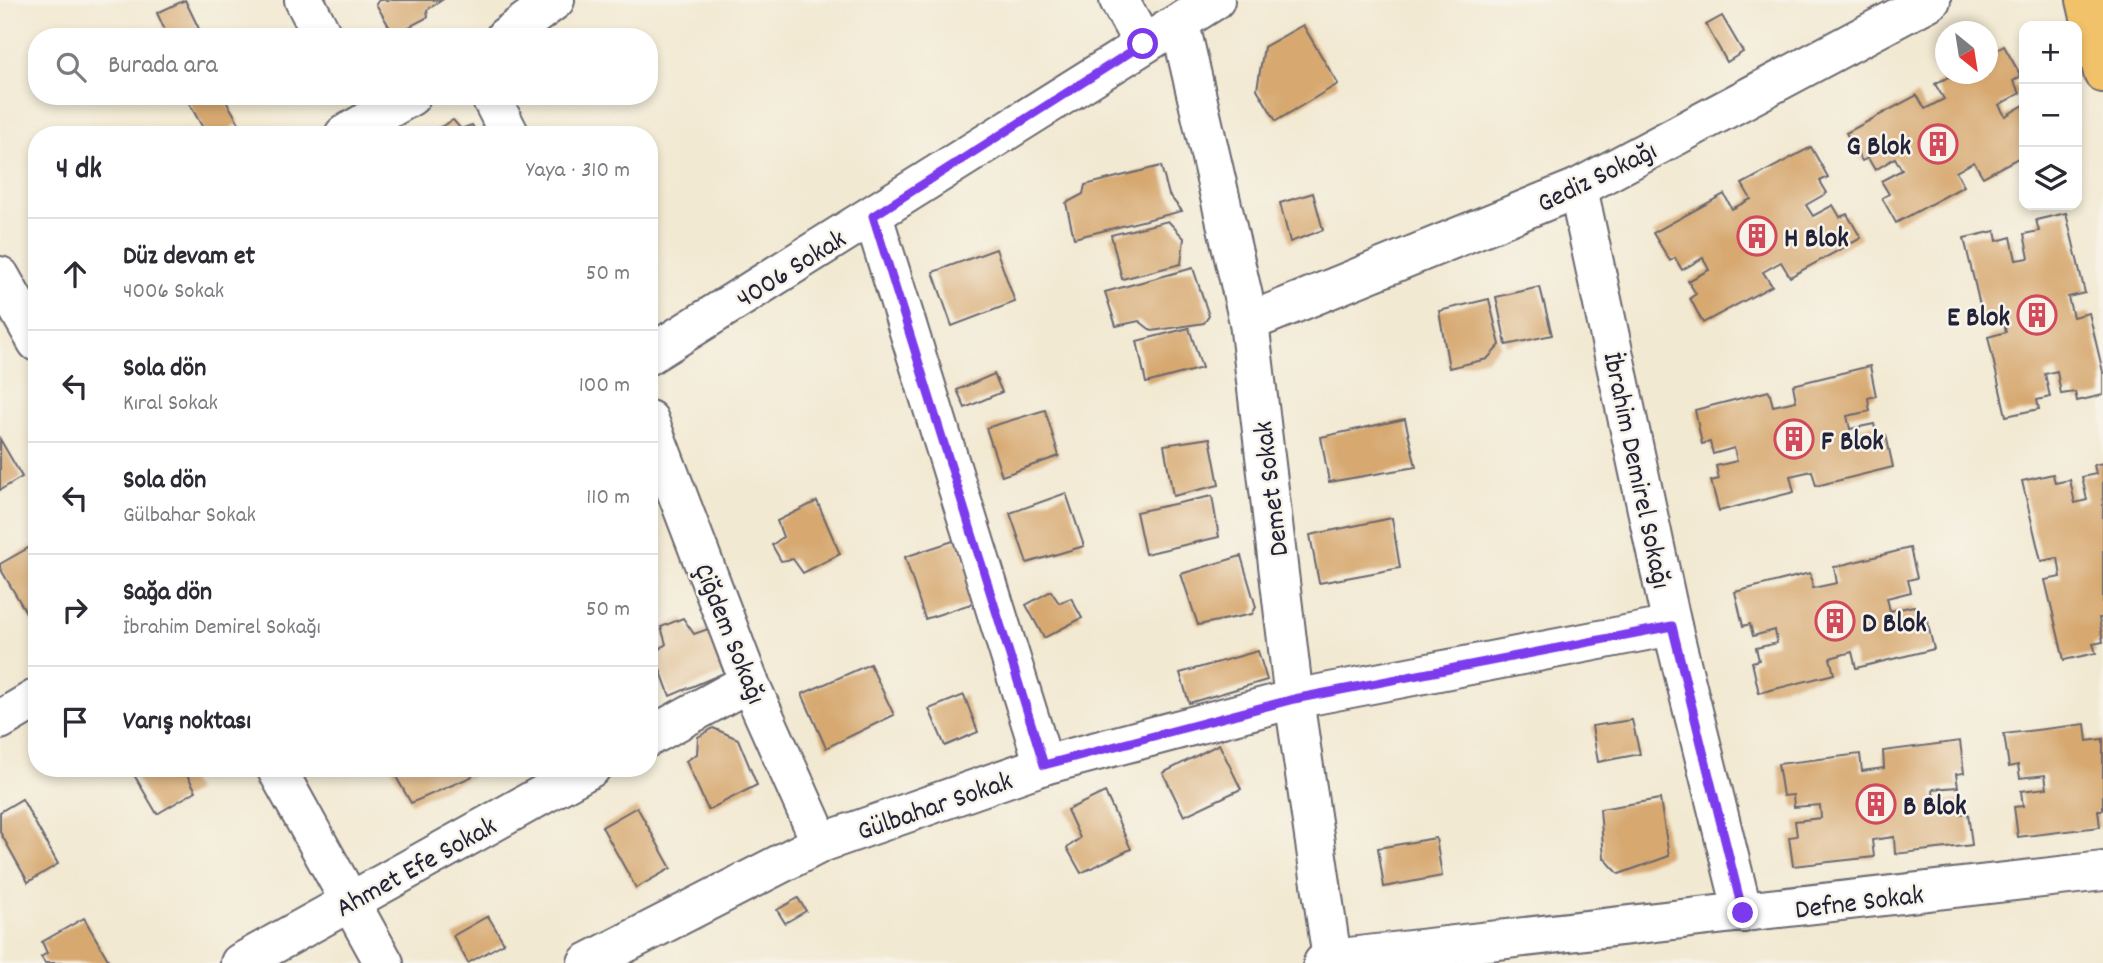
<!DOCTYPE html>
<html lang="tr">
<meta charset="utf-8">
<style>
body{margin:0;font-family:Dekko,sans-serif;background:#f2f2f3;color:#2b2b33}
.controls{position:absolute;right:21px;top:21px;display:grid;overflow:hidden;border-radius:14px;box-shadow:0 4px 10px #0003}
.controls button{width:63px;height:63px;display:grid;place-items:center;padding:0;border:0;border-bottom:2px solid #e1e1e2;background:#fff;color:#2b2b33;font:35px sans-serif}
.compass{position:absolute;left:1935px;top:21px;width:63px;height:63px;border-radius:50%;background:#fff;box-shadow:0 4px 10px #0003;rotate:150deg}
.stop{position:absolute;width:21px;height:21px;margin:-16px;border:5px solid #7c3aed;border-radius:50%;background:#fff}
.stop.end{background:#7c3aed;border-color:#fff;box-shadow:0 2px 7px #0008}
.list{margin:0;padding:0;list-style:none}
h2{display:flex;justify-content:space-between;align-items:center;height:91px;margin:0;padding:0 28px;font-size:30px}
h2 small{font-size:23px;font-weight:400;color:#7c7c81}
.list li{display:grid;grid-template-columns:46px 1fr auto;gap:21px;align-items:center;box-sizing:border-box;height:112px;padding:0 28px;border-top:2px solid #e1e1e2}
.list b{display:block;font-size:26px;white-space:nowrap}
.list p{margin:0;font-size:23px;white-space:nowrap;color:#7c7c81}
.list em{font-size:23px;font-style:normal;color:#7c7c81}
.icon{flex:none;width:38px;height:38px;fill:none;stroke:currentColor;stroke-width:2;stroke-linecap:round;stroke-linejoin:round}
.map{position:relative;flex:none;width:2103px;height:963px;overflow:hidden}
.search{position:absolute;background:#fff;box-shadow:0 4px 10px #0003;left:28px;top:28px;width:630px;height:77px;display:flex;align-items:center;gap:18px;box-sizing:border-box;padding:0 24px;border-radius:28px;color:#7c7c81;font-size:26px}
.panel{position:absolute;background:#fff;box-shadow:0 4px 10px #0003;left:28px;top:126px;width:630px;height:651px;border-radius:28px}
.map>svg:first-child{display:block}
.building{fill:#d7a971}
.lines{fill:none;stroke-linecap:round;stroke-linejoin:round}
.minor-casing{stroke:#6b6870;stroke-width:42}
.major-casing{stroke:#6b6870;stroke-width:42}
.minor{stroke:#fff;stroke-width:38}
.major{stroke:#f2c26a;stroke-width:38}
.route{stroke:#7c3aed;stroke-width:9}
.labels{text-anchor:middle;stroke-width:5;stroke-linejoin:round;paint-order:stroke}
.poi-label{font-size:28px;font-weight:bold;fill:#22223b;stroke:#f7f3e8;text-anchor:start}
.street-label{font-size:28px;fill:#22223b;stroke:#f7f3e8}
</style>
<div class="map">
<svg width="2103" height="963" viewBox="0 0 2103 963">
<rect width="100%" height="100%" fill="#f7f3e8"/>
<filter id="ink" filterUnits="userSpaceOnUse"><feTurbulence type="fractalNoise" baseFrequency=".0143" numOctaves="2"/><feDisplacementMap in="SourceGraphic" scale="14" xChannelSelector="R" yChannelSelector="G"/><feConvolveMatrix kernelMatrix="1 2 1 2 8 2 1 2 1" color-interpolation-filters="sRGB"/></filter>
<filter id="wash" filterUnits="userSpaceOnUse"><feTurbulence type="fractalNoise" baseFrequency=".00686" numOctaves="4" result="noise"/><feDisplacementMap in="SourceGraphic" scale="28" xChannelSelector="R" yChannelSelector="G"/><feGaussianBlur stdDeviation="1.57" result="paint"/><feColorMatrix in="noise" values="0 0 0 0 0 0 0 0 0 0 0 0 0 0 0 0 0 1.4 0 .05"/><feComposite in="paint" operator="in"/></filter>
<g filter="url(#wash)">
<rect width="100%" height="100%" fill="#f2e9d2"/>
<g id="blocks">
<g class="building">
<polygon points="185,0 201,33 195,37 168,37 157,13"/>
<polygon points="379,0 442,0 427,10 428,17 394,35 376,4"/>
<polygon points="1722,16 1743,52 1727,62 1706,25"/>
<polygon points="1303,25 1338,84 1276,121 1257,89 1264,47"/>
<polygon points="2004,46 2021,76 2013,81 2020,93 1999,105 2005,116 2024,105 2024,155 1983,177 1974,162 1956,172 1964,186 1896,223 1882,198 1889,194 1881,181 1902,170 1895,158 1875,170 1868,158 1862,161 1846,133 1917,95 1925,109 1944,99 1935,84 1954,74 1988,74 1988,55"/>
<polygon points="189,96 223,96 239,123 219,135 207,135 186,98"/>
<polygon points="453,120 461,129 472,125 478,135 433,135 432,132"/>
<polygon points="1811,147 1828,177 1820,181 1827,193 1806,205 1813,216 1833,205 1840,217 1847,214 1861,238 1790,277 1781,262 1763,272 1772,286 1703,323 1690,298 1696,294 1688,281 1709,270 1703,258 1682,270 1675,258 1670,261 1653,233 1724,194 1732,209 1751,199 1742,184"/>
<polygon points="1161,166 1169,195 1182,211 1074,238 1066,203 1083,194 1085,185"/>
<polygon points="1313,193 1323,230 1290,242 1280,203"/>
<polygon points="2066,213 2085,293 2068,297 2073,317 2089,313 2103,372 2103,395 2077,401 2075,392 2061,394 2057,371 2045,374 2050,397 2037,400 2039,409 2006,416 1988,337 2006,332 2002,313 1983,318 1964,238 1995,231 1997,241 2011,237 2016,260 2029,258 2024,234 2039,231 2036,220"/>
<polygon points="1168,221 1184,238 1181,264 1122,279 1111,235"/>
<polygon points="996,249 1015,302 952,326 933,272"/>
<polygon points="1193,268 1209,316 1204,323 1152,331 1139,321 1116,326 1105,292"/>
<polygon points="1540,287 1552,335 1506,345 1496,297"/>
<polygon points="1489,299 1500,345 1487,359 1449,368 1439,311"/>
<polygon points="1189,328 1202,368 1146,383 1137,341"/>
<polygon points="1870,366 1876,396 1868,398 1870,411 1847,416 1850,429 1874,424 1877,437 1886,435 1893,467 1816,486 1812,471 1790,476 1794,492 1719,511 1711,481 1719,479 1716,466 1737,461 1734,448 1713,454 1710,442 1702,444 1695,410 1769,391 1773,406 1796,401 1793,385"/>
<polygon points="994,374 1002,392 965,408 957,390"/>
<polygon points="1045,410 1059,456 1002,476 986,428"/>
<polygon points="1405,419 1416,467 1329,482 1321,437"/>
<polygon points="1210,438 1219,485 1173,496 1164,445"/>
<polygon points="0,439 22,477 0,490"/>
<polygon points="2103,463 2103,618 2099,618 2103,642 2093,644 2096,653 2064,660 2045,580 2061,577 2058,558 2041,561 2022,481 2053,474 2055,483 2070,480 2075,503 2087,500 2082,477 2096,474 2094,465"/>
<polygon points="1066,493 1084,546 1027,563 1010,513"/>
<polygon points="1212,496 1219,537 1145,554 1136,512"/>
<polygon points="817,501 840,554 803,573 793,559 781,561 772,545 783,537 777,521"/>
<polygon points="1392,518 1400,568 1319,583 1310,535"/>
<polygon points="959,539 977,602 925,619 905,557"/>
<polygon points="37,543 37,631 0,568 0,564"/>
<polygon points="1910,548 1917,578 1908,580 1911,592 1887,598 1890,611 1914,606 1917,619 1926,617 1934,649 1856,668 1852,652 1830,658 1834,674 1759,693 1752,662 1759,660 1756,648 1777,643 1775,630 1753,636 1750,624 1743,626 1735,592 1810,573 1813,588 1837,583 1834,567"/>
<polygon points="1241,556 1256,607 1252,614 1198,625 1181,574"/>
<polygon points="1051,591 1059,603 1071,598 1082,618 1044,638 1026,605"/>
<polygon points="683,618 694,634 708,629 724,673 670,696 654,653 666,644 661,627"/>
<polygon points="1258,651 1267,680 1189,703 1180,673"/>
<polygon points="870,664 894,715 826,748 802,694"/>
<polygon points="964,695 978,732 945,746 929,709"/>
<polygon points="1632,720 1640,754 1598,762 1592,726"/>
<polygon points="2085,724 2087,741 2103,739 2103,810 2098,810 2100,827 2018,837 2014,807 2023,806 2021,791 2047,788 2045,775 2020,778 2018,765 2009,767 2004,734"/>
<polygon points="713,728 738,739 757,785 708,810 686,761 697,754 698,737"/>
<polygon points="1960,741 1964,773 1956,774 1958,787 1933,789 1934,803 1959,800 1960,814 1968,813 1972,845 1895,854 1894,837 1872,840 1874,857 1793,866 1789,837 1797,836 1795,821 1821,818 1820,805 1794,807 1793,795 1783,796 1778,764 1860,754 1862,771 1884,768 1883,751"/>
<polygon points="1219,744 1241,789 1184,816 1163,773"/>
<polygon points="130,768 183,768 196,791 157,814"/>
<polygon points="391,768 478,768 471,777 411,803"/>
<polygon points="1105,792 1131,849 1081,873 1067,848 1080,838 1067,810"/>
<polygon points="22,799 58,864 28,882 0,832 0,812"/>
<polygon points="1660,799 1669,856 1619,874 1604,858 1600,809"/>
<polygon points="637,807 671,868 636,888 602,827"/>
<polygon points="1436,838 1442,876 1384,887 1378,848"/>
<polygon points="798,898 806,911 785,923 777,910"/>
<polygon points="488,916 504,943 468,963 453,936"/>
<polygon points="84,918 110,963 45,963 41,957 47,953 42,942"/>
</g>
</g>
</g>
<g filter="url(#ink)">
<use href="#blocks" fill-opacity="0" stroke="#6b6870" stroke-width="2"/>
<g class="lines">
<g class="minor-casing">
<g id="minor">
<polyline points="304,0 323,37"/>
<polyline points="1119,0 1143,44"/>
<polyline points="1180,24 1249,322 1294,699 1332,959"/>
<polyline points="505,37 555,0"/>
<polyline points="490,96 510,135"/>
<polyline points="344,135 411,96"/>
<polyline points="1578,188 1672,626 1743,913"/>
<polyline points="873,216 1044,765"/>
<polyline points="0,276 37,342"/>
<polyline points="1249,322 1578,188 1931,0"/>
<polyline points="649,355 1215,0"/>
<polyline points="649,420 749,682 821,843"/>
<polyline points="0,720 37,698"/>
<polyline points="649,737 749,682"/>
<polyline points="276,768 384,963"/>
<polyline points="240,963 591,768"/>
<polyline points="587,963 821,843 1044,765 1294,699 1672,626"/>
<polyline points="1323,963 1332,959 2103,871"/>
</g>
</g>
<g class="major-casing">
<polyline id="major" points="2086,0 2103,73"/>
</g>
<use href="#minor" class="minor"/>
<use href="#major" class="major"/>
</g>
</g>
<g class="lines" filter="url(#ink)">
<polyline class="route" points="1143,44 873,216 1044,765 1294,699 1672,626 1743,913"/>
</g>
<defs>
<g id="building-ring" transform="scale(2.0125)"><circle r="9.5" fill="#f7f3e8" stroke="#d1495b" stroke-width="1.5"/><path d="M-4-6H4V6H1V3H-1V6H-4ZM-2.5-4.3h1.7v1.8h-1.7ZM.8-4.3h1.7v1.8H.8ZM-2.5-1h1.7V.8h-1.7ZM.8-1h1.7V.8H.8Z" fill="#d1495b"/></g>
</defs>
<g fill-rule="evenodd">
<use href="#building-ring" x="1938" y="144"/>
<use href="#building-ring" x="1757" y="236"/>
<use href="#building-ring" x="2037" y="315"/>
<use href="#building-ring" x="1794" y="439"/>
<use href="#building-ring" x="1835" y="621"/>
<use href="#building-ring" x="1876" y="804"/>
</g>
<g class="labels">
<g class="poi-label">
<text x="1911" y="154" text-anchor="end">G Blok</text>
<text x="1784" y="246">H Blok</text>
<text x="2010" y="325" text-anchor="end">E Blok</text>
<text x="1821" y="449">F Blok</text>
<text x="1862" y="631">D Blok</text>
<text x="1903" y="814">B Blok</text>
</g>
<g class="street-label">
<text transform="translate(1596 175) rotate(-26)" y="10">Gediz Sokağı</text>
<text transform="translate(790 267) rotate(-32)" y="10">4006 Sokak</text>
<text transform="translate(1639 470) rotate(78)" y="10">İbrahim Demirel Sokağı</text>
<text transform="translate(1269 489) rotate(-97)" y="10">Demet Sokak</text>
<text transform="translate(732 633) rotate(68)" y="10">Çiğdem Sokağı</text>
<text transform="translate(934 804) rotate(-19)" y="10">Gülbahar Sokak</text>
<text transform="translate(415 865) rotate(-29)" y="10">Ahmet Efe Sokak</text>
<text transform="translate(1859 900) rotate(-7)" y="10">Defne Sokak</text>
</g>
</g>
</svg>
<div class="controls">
<button>+</button>
<button>−</button>
<button><svg class="icon" aria-label="layers" viewBox="0 0 24 24"><path d="M12 4l9 5-9 5-9-5zM3 14l9 5 9-5"/></svg></button>
</div>
<svg class="compass" viewBox="-18 -18 36 36"><path d="M0-13l5 13h-10z" fill="#e53935"/><path d="M0 13l5-13h-10z" fill="#7c7c81"/></svg>
<div class="stop" style="left:1143px;top:44px"></div>
<div class="stop end" style="left:1743px;top:913px"></div>
<div class="search"><svg class="icon" aria-label="search" viewBox="0 0 24 24"><circle cx="10" cy="10" r="6"/><path d="M15 15l6 6"/></svg>Burada ara</div>
<section class="panel">
<h2>4 dk<small>Yaya · 310 m</small></h2>
<ul class="list">
<li><svg class="icon" aria-label="ahead" viewBox="0 0 24 24"><path d="M12 20V5M6 11l6-6 6 6"/></svg><div><b>Düz devam et</b><p>4006 Sokak</p></div><em>50 m</em></li>
<li><svg class="icon" aria-label="left" viewBox="0 0 24 24"><path d="M17 20v-9H6M10 6l-5 5 5 5"/></svg><div><b>Sola dön</b><p>Kıral Sokak</p></div><em>100 m</em></li>
<li><svg class="icon" aria-label="left" viewBox="0 0 24 24"><path d="M17 20v-9H6M10 6l-5 5 5 5"/></svg><div><b>Sola dön</b><p>Gülbahar Sokak</p></div><em>110 m</em></li>
<li><svg class="icon" aria-label="right" viewBox="0 0 24 24"><path d="M7 20v-9h11M14 6l5 5-5 5"/></svg><div><b>Sağa dön</b><p>İbrahim Demirel Sokağı</p></div><em>50 m</em></li>
<li><svg class="icon" aria-label="arrive" viewBox="0 0 24 24"><path d="M6 21V4h12l-3 4 3 4H6"/></svg><div><b>Varış noktası</b></div></li>
</ul>
</section>
</div>
